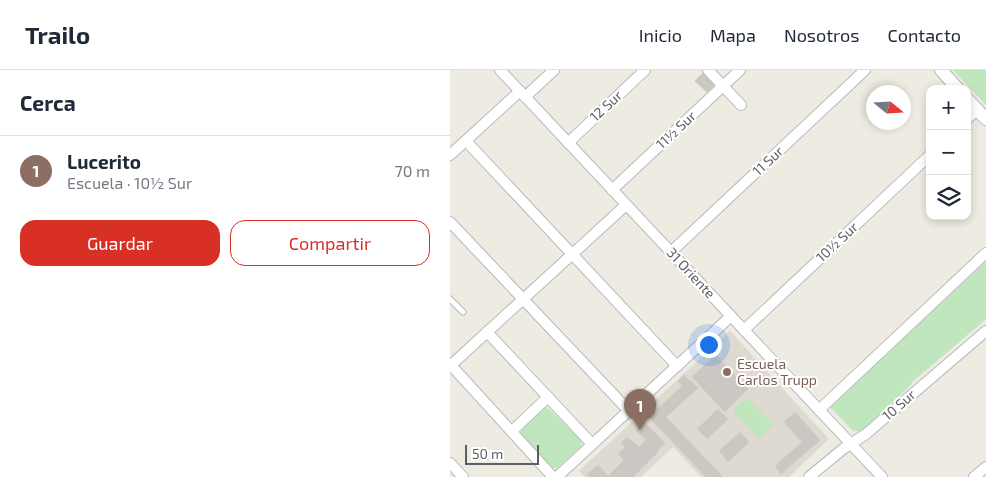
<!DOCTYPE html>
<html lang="es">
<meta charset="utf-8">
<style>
body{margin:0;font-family:"Exo 2",sans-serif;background:#f2f2f3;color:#1f2937}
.controls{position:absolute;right:15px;top:15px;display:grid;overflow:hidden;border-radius:10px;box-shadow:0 2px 8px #0003}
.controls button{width:45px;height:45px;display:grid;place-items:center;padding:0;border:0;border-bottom:1px solid #e0e1e3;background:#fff;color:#1f2937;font:25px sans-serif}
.compass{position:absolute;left:416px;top:15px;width:45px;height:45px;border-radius:50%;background:#fff;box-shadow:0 2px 8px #0003;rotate:108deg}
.scale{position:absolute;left:15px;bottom:12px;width:74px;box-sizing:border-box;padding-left:5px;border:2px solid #5b5f64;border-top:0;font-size:14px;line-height:18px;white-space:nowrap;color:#5b5f64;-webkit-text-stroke:4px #fff;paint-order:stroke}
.you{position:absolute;left:258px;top:274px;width:18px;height:18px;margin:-12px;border:4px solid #fff;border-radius:50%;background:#1a73e8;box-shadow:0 0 0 8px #1a73e833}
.badge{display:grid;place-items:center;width:32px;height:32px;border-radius:50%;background:#d93025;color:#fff;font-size:16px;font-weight:700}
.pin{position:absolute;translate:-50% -41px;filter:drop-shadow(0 1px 2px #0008)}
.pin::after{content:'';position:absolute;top:26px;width:18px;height:15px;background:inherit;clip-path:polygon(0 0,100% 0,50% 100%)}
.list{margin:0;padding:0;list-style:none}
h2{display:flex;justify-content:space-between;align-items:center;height:65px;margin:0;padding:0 20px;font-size:21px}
h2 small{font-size:16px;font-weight:400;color:#747a83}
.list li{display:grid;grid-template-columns:32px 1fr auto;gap:15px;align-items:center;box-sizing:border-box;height:70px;padding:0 20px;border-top:1px solid #e0e1e3}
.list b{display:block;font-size:19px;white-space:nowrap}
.list p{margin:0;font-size:16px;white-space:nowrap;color:#747a83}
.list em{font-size:16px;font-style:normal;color:#747a83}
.actions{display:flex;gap:10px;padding:15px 20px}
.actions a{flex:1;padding:11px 0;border:1px solid #d93025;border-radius:15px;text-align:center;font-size:18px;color:#d93025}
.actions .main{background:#d93025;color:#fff}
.icon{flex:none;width:28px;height:28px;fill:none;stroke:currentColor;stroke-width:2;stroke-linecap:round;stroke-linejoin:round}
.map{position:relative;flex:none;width:536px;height:407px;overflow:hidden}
header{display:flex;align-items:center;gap:30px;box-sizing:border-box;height:70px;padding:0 25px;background:#fff;border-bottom:1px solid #e0e1e3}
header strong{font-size:24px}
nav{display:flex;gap:28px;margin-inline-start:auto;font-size:18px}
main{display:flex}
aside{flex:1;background:#fff}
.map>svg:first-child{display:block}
.education{fill:#dedad1}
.green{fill:#c0e6be}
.building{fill:#cbc7c2;stroke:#d3ccc1}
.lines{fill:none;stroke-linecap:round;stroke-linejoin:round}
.service-casing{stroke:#b5b9bd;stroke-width:7}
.minor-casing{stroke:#b5b9bd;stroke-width:12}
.tertiary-casing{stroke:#b5b9bd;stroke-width:14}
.service{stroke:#fff;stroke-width:5}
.minor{stroke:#fff;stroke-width:10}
.tertiary{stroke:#fff;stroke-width:12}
.education-dot{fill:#8d6e63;stroke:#fff;stroke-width:2}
.labels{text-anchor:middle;stroke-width:4;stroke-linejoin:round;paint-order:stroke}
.street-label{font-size:14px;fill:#5b5f64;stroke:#fff}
.education-label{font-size:14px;fill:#785e54;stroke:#fff;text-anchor:start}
</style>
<header>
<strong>Trailo</strong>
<nav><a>Inicio</a><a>Mapa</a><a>Nosotros</a><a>Contacto</a></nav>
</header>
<main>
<aside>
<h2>Cerca<small></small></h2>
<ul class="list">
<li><span class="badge" style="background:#8d6e63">1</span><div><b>Lucerito</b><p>Escuela · 10½ Sur</p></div><em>70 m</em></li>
</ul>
<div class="actions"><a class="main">Guardar</a><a>Compartir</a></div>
</aside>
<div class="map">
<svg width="536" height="407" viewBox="0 0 536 407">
<rect width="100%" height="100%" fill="#eeebe2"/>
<polygon class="education" points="280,261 379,369 339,407 251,407 223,377 191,407 135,407 129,401"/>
<g class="green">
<polygon points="503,0 536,0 536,35"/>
<polygon points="536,192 536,249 461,313 462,314 409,363 406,360 404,362 380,337"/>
<polygon points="297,327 323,355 309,369 282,341"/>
<polygon points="94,337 98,338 132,371 131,376 107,398 103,398 71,364 71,359"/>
</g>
<g class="building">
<polygon points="254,2 265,14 257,22 245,11"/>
<polygon points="266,285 298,319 275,342 242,307"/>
<polygon points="234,305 248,318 216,347 273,407 256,407 199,347 232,316 228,311"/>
<polygon points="268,339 278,349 257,369 247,359"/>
<polygon points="345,342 370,370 331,404 325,396 352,372 334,352"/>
<polygon points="194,352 215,373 207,381 208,382 183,407 140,407 137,405 148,395 158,406 174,390 168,384 175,377 171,373 177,367 189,377 196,370 186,360"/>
<polygon points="290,362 299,372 278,392 269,381"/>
</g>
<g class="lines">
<g class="service-casing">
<polyline id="service" points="0,229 13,242"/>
</g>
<g class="minor-casing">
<g id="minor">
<polyline points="50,0 432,407"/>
<polyline points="258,0 291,35"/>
<polyline points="75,27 104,0"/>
<polyline points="517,49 527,40"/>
<polyline points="16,71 227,296"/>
<polyline points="118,73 195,0"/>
<polyline points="0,85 70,21"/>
<polyline points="162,120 290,0"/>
<polyline points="0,152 179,341"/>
<polyline points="221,182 415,0"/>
<polyline points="294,260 480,85"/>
<polyline points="37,262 142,374"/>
<polyline points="0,294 103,407"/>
<polyline points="0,296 176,135"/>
<polyline points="369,340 536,183"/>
<polyline points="62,361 98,327"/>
<polyline points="0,393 13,407"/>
<polyline points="107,407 281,246"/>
<polyline points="359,407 393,379 416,364 536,261"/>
<polyline points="524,407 536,397"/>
</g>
</g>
<g class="tertiary-casing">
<g id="tertiary">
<polyline points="491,0 508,19"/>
<polyline points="517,29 536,49"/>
</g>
</g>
<use href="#service" class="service"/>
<use href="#minor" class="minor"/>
<use href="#tertiary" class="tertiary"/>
</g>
<circle class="education-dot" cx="277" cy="302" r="5"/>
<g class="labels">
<g class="street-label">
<text transform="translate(156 36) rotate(-43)" y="5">12 Sur</text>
<text transform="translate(226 60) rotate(-43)" y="5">11½ Sur</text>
<text transform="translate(318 91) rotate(-43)" y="5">11 Sur</text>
<text transform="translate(387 172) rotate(-43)" y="5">10½ Sur</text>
<text transform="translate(241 203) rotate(47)" y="5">31 Oriente</text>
<text transform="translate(449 335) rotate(-41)" y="5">10 Sur</text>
</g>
<g class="education-label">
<text x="287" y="299">Escuela<tspan x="287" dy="16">Carlos Trupp</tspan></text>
</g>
</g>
</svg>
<div class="controls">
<button>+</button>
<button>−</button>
<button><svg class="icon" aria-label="layers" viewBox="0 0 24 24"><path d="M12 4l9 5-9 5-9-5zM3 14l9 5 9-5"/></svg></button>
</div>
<svg class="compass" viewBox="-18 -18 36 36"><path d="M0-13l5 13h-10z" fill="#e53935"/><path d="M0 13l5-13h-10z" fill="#747a83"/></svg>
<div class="scale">50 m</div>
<div class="you"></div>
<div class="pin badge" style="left:190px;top:360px;background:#8d6e63">1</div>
</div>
</main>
